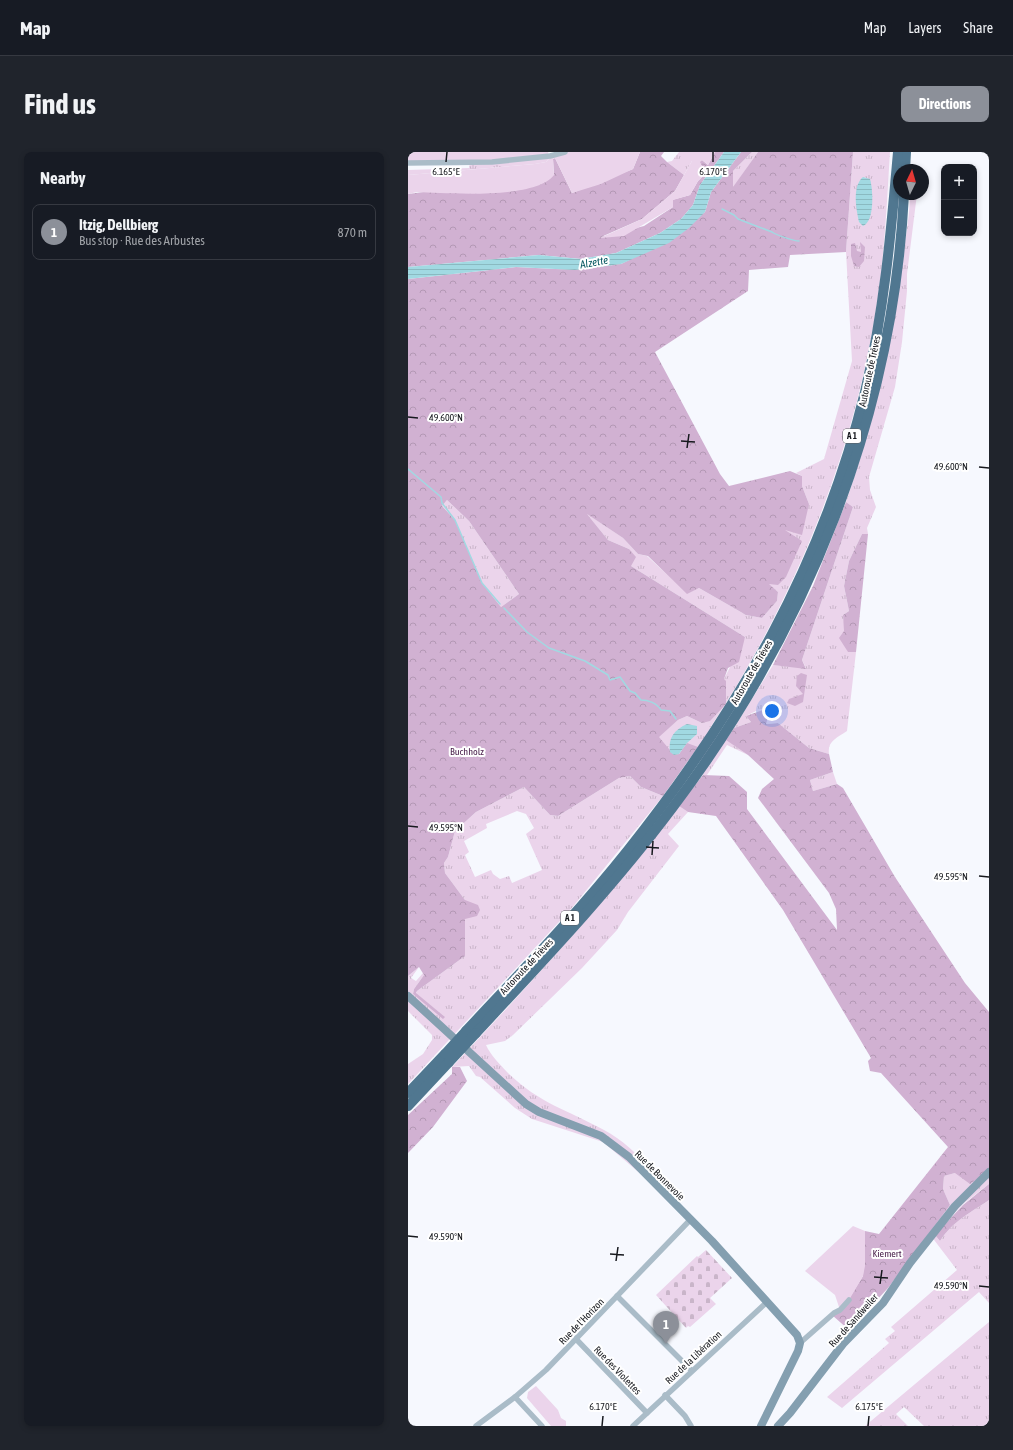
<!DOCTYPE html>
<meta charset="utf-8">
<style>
body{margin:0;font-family:"Asap Condensed",sans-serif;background:#20242c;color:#f1f3f6}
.controls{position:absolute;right:12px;top:12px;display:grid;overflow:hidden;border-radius:8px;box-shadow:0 2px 6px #0003}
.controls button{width:36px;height:36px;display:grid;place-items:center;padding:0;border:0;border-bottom:1px solid #363941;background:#171b24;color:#f1f3f6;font:20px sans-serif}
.compass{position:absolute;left:485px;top:12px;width:36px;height:36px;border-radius:50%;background:#171b24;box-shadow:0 2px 6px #0003;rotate:5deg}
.you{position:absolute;left:364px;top:559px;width:14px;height:14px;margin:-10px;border:3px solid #fff;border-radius:50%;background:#1a73e8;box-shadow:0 0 0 6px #1a73e833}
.badge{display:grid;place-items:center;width:26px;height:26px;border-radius:50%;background:#8c9099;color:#fff;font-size:13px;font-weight:700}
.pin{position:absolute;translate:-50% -33px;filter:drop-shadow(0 1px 2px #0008)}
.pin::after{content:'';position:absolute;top:21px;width:14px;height:12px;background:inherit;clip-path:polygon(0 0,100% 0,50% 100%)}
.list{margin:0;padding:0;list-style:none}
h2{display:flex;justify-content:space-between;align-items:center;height:52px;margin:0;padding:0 16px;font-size:17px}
h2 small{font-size:13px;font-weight:400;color:#9ea1a6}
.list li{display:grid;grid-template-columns:26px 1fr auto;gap:12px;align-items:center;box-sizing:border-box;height:56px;margin:0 8px 8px;padding:0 8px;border:1px solid #363941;border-radius:8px}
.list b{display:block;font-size:15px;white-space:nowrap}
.list p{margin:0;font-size:13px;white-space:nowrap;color:#9ea1a6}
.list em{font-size:13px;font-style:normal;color:#9ea1a6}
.map{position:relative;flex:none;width:581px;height:1274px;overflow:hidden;border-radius:8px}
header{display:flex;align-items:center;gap:24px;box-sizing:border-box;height:56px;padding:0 20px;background:#171b24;border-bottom:1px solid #363941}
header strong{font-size:19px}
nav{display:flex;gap:22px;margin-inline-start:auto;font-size:14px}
.intro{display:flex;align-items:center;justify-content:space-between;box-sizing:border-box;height:96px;padding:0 24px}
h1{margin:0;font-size:28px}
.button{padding:10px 18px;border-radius:8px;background:#8c9099;color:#fff;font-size:14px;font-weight:700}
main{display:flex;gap:24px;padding:0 24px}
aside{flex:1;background:#171b24;border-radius:8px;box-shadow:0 2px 6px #0003}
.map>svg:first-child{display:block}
.grass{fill:url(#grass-tufts);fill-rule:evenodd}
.forest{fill:url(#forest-crowns);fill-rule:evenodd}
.cemetery{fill:url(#cemetery-stones)}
.green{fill:#ebd4eb}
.water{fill:url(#water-rules)}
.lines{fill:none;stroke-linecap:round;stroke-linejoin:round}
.stream{stroke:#a1d9e2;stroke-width:1.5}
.minor{stroke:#aabcc8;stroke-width:5.5}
.secondary{stroke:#849fb0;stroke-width:8}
.motorway{stroke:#507790;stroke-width:10}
.motorway-bridge{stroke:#507790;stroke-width:10}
.ticks{fill:none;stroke:#17191e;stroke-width:1.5}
.labels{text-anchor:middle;stroke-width:4;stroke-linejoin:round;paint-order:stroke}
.shield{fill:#fff;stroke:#5d5e62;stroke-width:1}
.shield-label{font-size:9px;font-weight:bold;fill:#17191e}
.street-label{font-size:10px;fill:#17191e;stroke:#fff}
.park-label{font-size:10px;fill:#4c234e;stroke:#fff}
.water-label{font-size:11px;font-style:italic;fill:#095a63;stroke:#fff}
.ticks-label{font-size:10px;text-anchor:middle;fill:#17191e;stroke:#fff;stroke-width:4;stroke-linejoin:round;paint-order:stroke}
</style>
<header>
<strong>Map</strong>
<nav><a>Map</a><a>Layers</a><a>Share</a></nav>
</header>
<div class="intro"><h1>Find us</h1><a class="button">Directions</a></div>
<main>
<aside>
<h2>Nearby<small></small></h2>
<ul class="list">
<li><span class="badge">1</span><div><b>Itzig, Dellbierg</b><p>Bus stop · Rue des Arbustes</p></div><em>870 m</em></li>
</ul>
</aside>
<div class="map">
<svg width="581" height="1274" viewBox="0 0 581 1274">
<defs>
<pattern id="grass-tufts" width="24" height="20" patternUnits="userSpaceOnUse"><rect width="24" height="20" fill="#ebd4eb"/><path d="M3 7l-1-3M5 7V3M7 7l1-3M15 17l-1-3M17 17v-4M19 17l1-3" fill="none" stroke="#c9b5c9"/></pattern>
<pattern id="forest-crowns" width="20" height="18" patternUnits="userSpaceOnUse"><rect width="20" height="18" fill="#d1b1d2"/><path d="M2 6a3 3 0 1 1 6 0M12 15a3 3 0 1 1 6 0" fill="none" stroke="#b398b4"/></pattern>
<pattern id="cemetery-stones" width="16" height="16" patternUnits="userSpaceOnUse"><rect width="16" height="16" fill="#ebd4eb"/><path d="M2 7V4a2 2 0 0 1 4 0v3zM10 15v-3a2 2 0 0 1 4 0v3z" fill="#c9b5c9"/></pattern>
<pattern id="water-rules" width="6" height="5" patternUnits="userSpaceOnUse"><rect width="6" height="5" fill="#a1d9e2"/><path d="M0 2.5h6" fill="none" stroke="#8abac1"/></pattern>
</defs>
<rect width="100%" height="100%" fill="#f6f8fe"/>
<g class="grass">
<polygon points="271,0 284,0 284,9 276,23 259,10 264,9"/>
<polygon points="344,0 350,0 325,36 325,19"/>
<path d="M 445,0 L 482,0 C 479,48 477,96 470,144 C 448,299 387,446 302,576 L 340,603 L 319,593 L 299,623 L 295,623 L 290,595 L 262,600 L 250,585 L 270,568 L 279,564 L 294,571 L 337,485 L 223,414 L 221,397 L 200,388 L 178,361 L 215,386 L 230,402 L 239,404 L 279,441 L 291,436 L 338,463 L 354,466 L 369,449 L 370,440 L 360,432 L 375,377 L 401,352 L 394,334 L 394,324 L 388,321 L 416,307 L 444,209 L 438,100 Z"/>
<polygon points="142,6 138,10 127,12 0,23 0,18 61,16 62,10"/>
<path d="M 502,42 L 509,42 L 499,122 L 499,139 L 494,190 L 487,235 L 461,325 L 462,338 L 468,355 L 459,376 L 460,382 L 454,382 L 441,409 L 436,434 L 441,459 L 435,463 L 440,500 L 448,500 L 439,579 C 429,586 419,589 421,602 L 401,596 L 370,571 L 358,572 L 348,559 L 338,564 L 343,570 L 326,576 L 365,513 L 398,516 L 394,508 L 445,355 L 438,350 C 465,271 484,191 495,108 C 497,86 502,64 502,42 Z"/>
<polygon points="39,348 61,369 111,442 93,455 74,431 47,368 34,354"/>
<polygon points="425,620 429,632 405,639 402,628"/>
<path d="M 222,624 L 233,635 L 255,644 L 163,757 L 0,932 L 0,912 L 15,902 L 24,888 L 24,883 L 0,859 L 0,824 L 11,815 L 3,826 L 8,829 L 15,821 L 16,823 L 6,837 L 5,842 L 37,865 L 8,842 L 9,839 L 57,804 L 57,748 L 37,721 L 36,711 L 40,705 L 47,679 L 68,660 L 116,635 L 142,663 L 150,664 L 211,626 ZM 109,659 L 118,662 L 126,676 L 118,682 L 134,718 L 104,731 L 101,724 L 92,727 L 85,722 L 83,718 L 67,725 L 57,703 L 61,700 L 56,689 L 79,676 L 78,672 Z"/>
<path d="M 271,654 L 280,660 L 260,682 L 271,694 L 220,760 L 209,778 L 174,816 L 105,883 L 97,889 L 78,893 C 83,904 91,911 99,920 C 132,952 158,957 196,978 C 214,987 229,1003 244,1016 L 234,1023 L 195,990 L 124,967 L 107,956 L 72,925 L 68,924 L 61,914 L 44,915 C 123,831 201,746 271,654 Z"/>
<path d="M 581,1019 L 581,1032 L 555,1052 L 527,1083 L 532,1089 C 545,1069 562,1061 581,1048 L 581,1151 L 571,1140 L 434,1256 L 419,1245 L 481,1191 L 477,1187 L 487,1179 L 483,1175 L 549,1118 L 520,1080 L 542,1053 L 535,1037 L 536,1024 L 547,1021 Z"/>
<polygon points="581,1170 581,1274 516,1274 496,1255 488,1262 500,1274 457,1274"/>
</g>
<g class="forest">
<polygon points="232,0 256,0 253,4 259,10 276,23 267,39 234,67 193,85 236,74 265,55 264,48 282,43 290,29 298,21 291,10 294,8 300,13 307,0 316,0 292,33 285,53 273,67 252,81 208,101 173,107 131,103 0,115 0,42 146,23 145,7 147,6 164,41 225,17"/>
<path d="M 333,0 L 344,0 L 325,19 L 325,35 L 350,0 L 445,0 L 438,100 L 382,103 L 380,115 L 341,118 L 340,139 L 247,200 L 312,322 L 321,334 L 382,319 L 394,324 L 394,334 L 401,352 L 394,383 L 377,378 L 394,389 L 378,425 L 370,433 L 361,432 L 370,440 L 369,449 L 354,466 L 338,463 L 291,436 L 279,442 L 240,404 L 230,402 L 215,386 L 179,362 L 200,388 L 221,397 L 228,405 L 223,414 L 337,485 L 331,510 L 320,516 L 316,527 L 318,529 L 318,552 L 302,569 L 294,571 L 279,564 L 270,568 L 251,585 L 266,603 L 271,602 L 279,591 L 290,595 L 255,644 L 233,635 L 222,624 L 211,626 L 150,664 L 142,663 L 116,635 L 68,660 L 47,679 L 40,705 L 36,711 L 37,721 L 57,748 L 70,753 L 72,758 L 69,764 L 57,767 L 57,804 L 9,839 L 8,841 L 37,865 L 35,867 L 5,842 L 6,837 L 16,823 L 11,815 L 0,824 L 0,127 L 108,115 L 167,118 L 213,112 L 231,103 L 297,60 L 303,40 ZM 39,348 L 61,369 L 111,442 L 93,455 L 74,431 L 47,368 L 34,354 Z"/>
<polygon points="452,90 457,95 456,109 451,115 446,114 443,104 443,92 447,91 449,99 453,100"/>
<polygon points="438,350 445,355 394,508 398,517 365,513 405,434"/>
<polygon points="454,382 460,382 448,500 440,500 431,486 436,479 435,463 441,459 436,434 441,409"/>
<polygon points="393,521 399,523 395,550 387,554 379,551 381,547 395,542 388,534 389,524"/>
<polygon points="355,558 361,561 358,572 370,571 401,596 421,602 425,620 402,628 405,639 429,632 435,636 487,725 557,831 581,860 581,1019 562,1032 547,1021 536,1024 535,1037 542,1053 480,1136 441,1178 424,1163 440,1148 455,1124 457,1079 471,1082 540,995 473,921 462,919 460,909 463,906 375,758 308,664 280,660 271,654 295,623 321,624 339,640 339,657 429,778 428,757 421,741 350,646 354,637 366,627 340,603 318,588 326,576 343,570 338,564"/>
<polygon points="44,915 52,915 59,929 25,975 0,1001 0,963 44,922"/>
<path d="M 581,1032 L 581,1048 C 562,1061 545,1069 532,1089 L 527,1083 L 555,1053 Z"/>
</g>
<polygon class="cemetery" points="298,1098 324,1126 302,1146 308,1152 282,1175 280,1174 278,1176 248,1143 289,1104 290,1105"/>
<g class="green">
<path d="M 0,0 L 140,0 L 142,4 L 157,0 L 232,0 L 225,17 L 193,32 L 164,41 L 147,6 L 145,7 L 146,23 C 127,48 39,41 9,40 L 0,42 L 0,23 L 127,12 L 138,10 L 142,6 L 0,11 Z"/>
<polygon points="284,0 307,0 300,13 294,8 292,10 298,21 290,29 282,43 265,48 265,55 216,84 192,86 234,67 267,39 284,9"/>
<polygon points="445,1074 457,1079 457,1114 455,1124 441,1148 432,1158 427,1143 397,1119"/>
<polygon points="128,1234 150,1258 153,1266 158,1269 158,1274 143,1274 119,1246 120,1240"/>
</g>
<g class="water">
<polygon points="316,0 333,0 303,40 297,60 281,76 261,91 213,112 167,118 108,115 0,127 0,115 131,103 173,107 208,101 252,81 273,67 285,53 292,33"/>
<path d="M 455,25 L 462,27 C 465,37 467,69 455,74 L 451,70 C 448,57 444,34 455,25 Z"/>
<path d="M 279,572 L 289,574 L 289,582 L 279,591 L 271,602 L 266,603 L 262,600 C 260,586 266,578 279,572 Z"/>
</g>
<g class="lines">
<g class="stream">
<path d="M 314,57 L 326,63 L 330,67 L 364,80 C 368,83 386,89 391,89"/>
<polyline points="0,317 33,345 34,351 47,368 74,431 92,452"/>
<path d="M 96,456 L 119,480 L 141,496 L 177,509 L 200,523 L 202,528 L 212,525 L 222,539 L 227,541 L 233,548 C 240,548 249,551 253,558 L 262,559 L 268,567"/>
</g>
<g class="minor">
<polyline points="0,11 84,10 142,4 157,0"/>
<polyline points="209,1144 283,1218"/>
<polyline points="168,1187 239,1261"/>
<polyline points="392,1191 426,1161 432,1158 441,1148"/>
<polyline points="257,1243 277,1264 283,1274"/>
<polyline points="107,1245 134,1274"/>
<polyline points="68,1274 107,1245 138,1218 283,1067"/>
<polyline points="225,1274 359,1150"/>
</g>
<g class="secondary">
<polyline points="0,844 118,952 131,960 193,984 221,1005 304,1089 389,1183 392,1191 390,1199 353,1274"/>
<polyline points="370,1274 382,1261 435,1192 475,1151 502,1111 547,1054 581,1020"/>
</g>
<g class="motorway">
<polyline points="497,18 498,0"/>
<path d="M 58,879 C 113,820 170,761 220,698 C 330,560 415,413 457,240 C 476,160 483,81 490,0"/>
<path d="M 68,881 C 136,808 205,735 265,655 C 399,478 485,264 496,42"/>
<polyline points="0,941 37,902"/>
<polyline points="0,954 41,910"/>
</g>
<g class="motorway-bridge">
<polyline points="37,902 58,879"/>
<polyline points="41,910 68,881"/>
</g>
</g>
<path class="ticks" d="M 38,10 L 39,0M 305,10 L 305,0M 0,265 L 10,266M 273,289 L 287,290M 279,296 L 281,282M 571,315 L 581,316M 0,674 L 10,675M 238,695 L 251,696M 244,703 L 245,689M 571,724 L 581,725M 0,1084 L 10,1085M 202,1102 L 216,1103M 208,1109 L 210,1095M 466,1125 L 480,1126M 472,1132 L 474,1118M 571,1134 L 581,1135M 194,1274 L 195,1264M 460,1274 L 461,1264"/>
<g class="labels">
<g class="shield">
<rect x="435" y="277" width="18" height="14" rx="3"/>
<rect x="153" y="759" width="18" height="14" rx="3"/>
</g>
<g class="shield-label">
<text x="444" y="287">A 1</text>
<text x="162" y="769">A 1</text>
</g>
<g class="street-label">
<text transform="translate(461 219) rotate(-78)" y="4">Autoroute de Trèves</text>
<text transform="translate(343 520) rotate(-60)" y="4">Autoroute de Trèves</text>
<text transform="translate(118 814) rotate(-47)" y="4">Autoroute de Trèves</text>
<text transform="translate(252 1023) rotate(45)" y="4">Rue de Bonnevoie</text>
<text transform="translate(445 1168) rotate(-48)" y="4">Rue de Sandweiler</text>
<text transform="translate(173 1169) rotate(-46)" y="4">Rue de l'Horizon</text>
<text transform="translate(285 1205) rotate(-43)" y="4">Rue de la Libération</text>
<text transform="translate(210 1218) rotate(46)" y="4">Rue des Violettes</text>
</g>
<g class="park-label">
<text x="59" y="603">Buchholz</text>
<text x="479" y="1105">Kiemert</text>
</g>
<g class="water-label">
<text transform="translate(186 110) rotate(-10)" y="4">Alzette</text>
</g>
</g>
<g class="ticks-label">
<text x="38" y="23">6.165°E</text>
<text x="305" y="23">6.170°E</text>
<text x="38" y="269">49.600°N</text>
<text x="543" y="318">49.600°N</text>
<text x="38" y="679">49.595°N</text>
<text x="543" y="728">49.595°N</text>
<text x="38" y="1088">49.590°N</text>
<text x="543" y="1137">49.590°N</text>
<text x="195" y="1258">6.170°E</text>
<text x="461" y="1258">6.175°E</text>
</g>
</svg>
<div class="controls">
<button>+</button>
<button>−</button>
</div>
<svg class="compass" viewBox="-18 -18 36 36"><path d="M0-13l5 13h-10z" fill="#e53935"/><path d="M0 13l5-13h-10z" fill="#9ea1a6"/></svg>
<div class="you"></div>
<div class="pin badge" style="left:258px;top:1192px">1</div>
</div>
</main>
